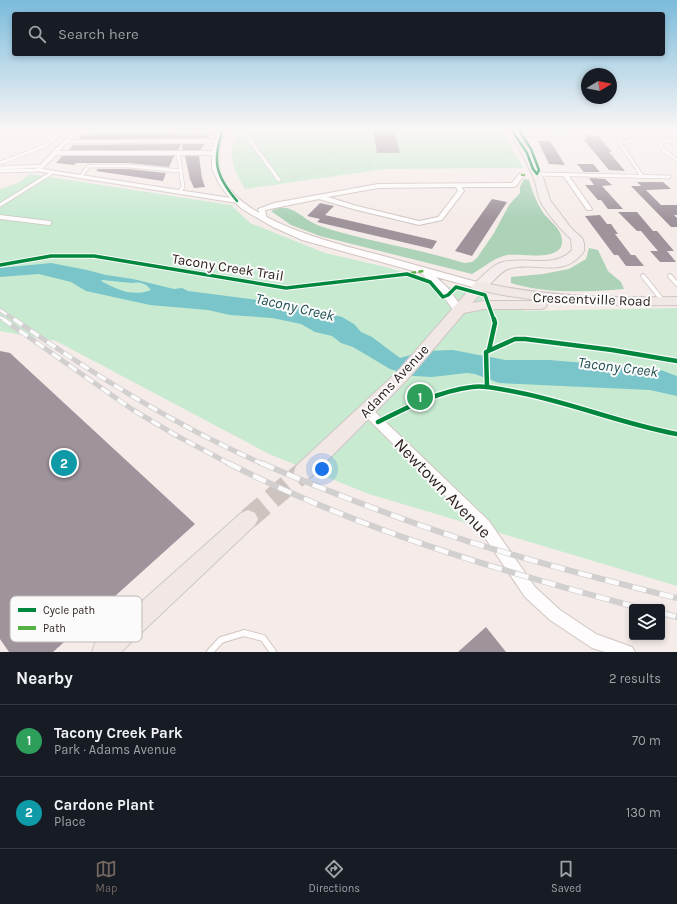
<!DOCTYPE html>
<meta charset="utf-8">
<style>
body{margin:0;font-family:Karla,sans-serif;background:#20242c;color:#f1f3f6}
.controls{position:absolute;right:12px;bottom:12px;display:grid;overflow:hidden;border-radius:4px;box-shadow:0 2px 6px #0003}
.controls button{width:36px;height:36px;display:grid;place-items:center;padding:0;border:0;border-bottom:1px solid #363941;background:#171b24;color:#f1f3f6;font:20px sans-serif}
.compass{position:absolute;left:581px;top:68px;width:36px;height:36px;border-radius:50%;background:#171b24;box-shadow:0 2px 6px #0003;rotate:80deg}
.you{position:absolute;left:322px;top:469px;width:14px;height:14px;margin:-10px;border:3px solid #fff;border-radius:50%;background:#1a73e8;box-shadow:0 0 0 6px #1a73e833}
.badge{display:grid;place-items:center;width:26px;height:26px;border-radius:50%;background:#736762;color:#fff;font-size:13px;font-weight:700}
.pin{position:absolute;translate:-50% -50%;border:2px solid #fff;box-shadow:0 1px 4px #0006}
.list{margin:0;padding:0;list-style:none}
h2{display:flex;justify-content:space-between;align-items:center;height:52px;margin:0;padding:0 16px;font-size:17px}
h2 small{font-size:13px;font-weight:400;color:#9ea1a6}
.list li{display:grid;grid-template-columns:26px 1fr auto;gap:12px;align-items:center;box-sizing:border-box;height:72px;padding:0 16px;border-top:1px solid #363941}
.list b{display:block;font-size:15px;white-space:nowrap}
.list p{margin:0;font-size:13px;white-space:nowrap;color:#9ea1a6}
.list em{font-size:13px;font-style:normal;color:#9ea1a6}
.icon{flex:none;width:22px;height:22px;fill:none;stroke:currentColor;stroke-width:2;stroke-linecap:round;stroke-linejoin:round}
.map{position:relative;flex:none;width:677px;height:652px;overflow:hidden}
.search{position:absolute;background:#171b24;box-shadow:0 2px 6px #0003;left:12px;right:12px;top:12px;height:44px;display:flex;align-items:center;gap:10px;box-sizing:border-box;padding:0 14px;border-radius:4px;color:#9ea1a6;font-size:15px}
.sheet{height:196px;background:#171b24}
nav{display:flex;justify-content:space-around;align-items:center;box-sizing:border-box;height:56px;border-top:1px solid #363941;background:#171b24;font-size:11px;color:#9ea1a6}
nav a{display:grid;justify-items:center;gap:2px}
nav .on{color:#736762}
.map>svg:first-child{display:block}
.green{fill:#c8ead1}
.forest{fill:#acd2b8}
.water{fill:#79c5ca;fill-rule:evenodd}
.building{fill:#9f939c}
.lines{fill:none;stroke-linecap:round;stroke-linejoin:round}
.trunk-tunnel{stroke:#cdc3bf;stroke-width:21;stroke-dasharray:21 10;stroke-linecap:butt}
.service-far2-casing{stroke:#d0c5c1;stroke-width:4.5}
.service-far1-casing{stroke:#d0c5c1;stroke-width:5.5}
.service-casing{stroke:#d0c5c1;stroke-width:8}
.minor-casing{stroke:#d0c5c1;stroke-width:2}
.tertiary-casing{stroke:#d0c5c1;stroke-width:2}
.primary-casing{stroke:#cdc7c5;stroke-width:2}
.trunk-casing{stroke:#cdc7c5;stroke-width:2}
.path-far1{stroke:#d3d1d0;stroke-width:1.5;stroke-dasharray:1.5 2;stroke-linecap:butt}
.path{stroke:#d3d1d0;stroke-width:2.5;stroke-dasharray:2.5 3.5;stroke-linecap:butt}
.service-far2{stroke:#fefcfc;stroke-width:3}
.service-far1{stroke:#fefcfc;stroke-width:4}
.service{stroke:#fefcfc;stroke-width:6}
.minor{fill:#fefcfc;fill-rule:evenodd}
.tertiary{fill:#fefcfc;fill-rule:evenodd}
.primary{fill:#f4edec;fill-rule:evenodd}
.trunk{fill:#f1e8e6;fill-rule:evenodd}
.rail-far2-casing{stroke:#d2cfcf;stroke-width:4}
.rail-far1-casing{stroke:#d2cfcf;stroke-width:5}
.rail-casing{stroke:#d2cfcf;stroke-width:6}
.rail-far2{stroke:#fbfbfb;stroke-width:2.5;stroke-dasharray:8;stroke-linecap:butt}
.rail-far1{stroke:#fbfbfb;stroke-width:3.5;stroke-dasharray:10;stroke-linecap:butt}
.rail{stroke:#fbfbfb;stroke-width:4.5;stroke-dasharray:14;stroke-linecap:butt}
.quiet-far1{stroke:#56b145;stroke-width:2;stroke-dasharray:4 2;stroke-linecap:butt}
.quiet{stroke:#56b145;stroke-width:2.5;stroke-dasharray:5 2.5;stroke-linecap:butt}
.cycleway-far2-casing{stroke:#fbfbfb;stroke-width:4}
.cycleway-far1-casing{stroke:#fbfbfb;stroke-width:5.5}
.cycleway-casing{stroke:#fbfbfb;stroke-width:7}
.cycleway-far2{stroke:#00873e;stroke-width:2.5}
.cycleway-far1{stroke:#00873e;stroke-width:3.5}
.cycleway{stroke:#00873e;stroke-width:4.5}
.labels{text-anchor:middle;stroke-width:4;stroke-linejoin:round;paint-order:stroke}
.street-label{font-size:14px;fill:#2d1f19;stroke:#fbfbfb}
.water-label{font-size:15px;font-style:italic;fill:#225255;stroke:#fbfbfb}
.near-street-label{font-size:17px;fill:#2d1f19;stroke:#fbfbfb}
.key{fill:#fbfbfb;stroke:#bdb9b7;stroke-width:1}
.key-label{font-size:11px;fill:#2d1f19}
</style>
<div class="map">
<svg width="677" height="652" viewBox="0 0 677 652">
<rect width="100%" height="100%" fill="#f5ece9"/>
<g class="green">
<path d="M 237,129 L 502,129 L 523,168 L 384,169 L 245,189 C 230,162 229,160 237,129 Z"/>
<polygon points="30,174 231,205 250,223 325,253 390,268 525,311 677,308 677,586 369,494 269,454 56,341 0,331 0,189 18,183"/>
</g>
<g class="forest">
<path d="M 524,179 L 529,180 C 532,191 536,201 542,211 C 547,219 558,226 561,235 C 570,264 521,253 507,255 C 495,257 483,268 472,274 L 320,236 L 291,225 L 271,211 C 291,200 302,220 320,226 C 367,242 417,248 464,263 L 472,262 L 477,258 L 494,233 L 509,205 L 520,193 L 520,187 Z"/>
<path d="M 589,248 L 598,250 L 608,271 L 621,282 L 624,289 C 587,292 546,294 511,283 L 511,277 L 543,274 L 569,269 L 586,259 Z"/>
</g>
<path class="water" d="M 51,263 L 87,270 L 106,275 L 133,279 L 174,289 L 182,288 L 188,291 L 297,305 L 342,317 L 354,324 L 361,332 L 372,337 L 400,358 L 425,351 L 453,350 L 505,360 L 549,360 L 658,369 L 677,376 L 677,396 L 650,390 L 499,383 L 475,374 L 467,373 L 432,377 L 413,376 L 390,369 L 353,347 L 341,343 L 332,336 L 315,332 L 301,324 L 272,318 L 230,315 L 208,310 L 150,305 L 86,291 L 71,282 L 39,274 L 0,277 L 0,268 ZM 102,280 L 132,283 C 140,281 147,284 151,290 C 132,297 118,290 101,281 Z"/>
<g class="building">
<polygon points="373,129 394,129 400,153 377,153"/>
<polygon points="83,135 110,134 210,135 208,138 79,139"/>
<polygon points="584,135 598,136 612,152 609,152 625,171 609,170 583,139 587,139"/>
<polygon points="538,141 550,141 565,165 549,164"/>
<polygon points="181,144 178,150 69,150 73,145"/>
<polygon points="182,144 205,144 200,150 183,150"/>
<polygon points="62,156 174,156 169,167 129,163 76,163 74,165 56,163"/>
<polygon points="185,156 199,156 202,178 205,187 194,188 190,179"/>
<polygon points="577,164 593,164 600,172 584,172"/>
<polygon points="98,169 129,169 166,173 163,181 96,171"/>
<polygon points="589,178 605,179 612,185 602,186 623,209 608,209 601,200 598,200 585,185 594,185"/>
<polygon points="637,182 663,182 671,189 646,190 661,205 677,205 677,215 674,215 677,218 677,227 671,227 631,186 641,186"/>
<polygon points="492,199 507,202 472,256 455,251"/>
<polygon points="320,203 334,206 325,215 437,241 432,249 317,222 320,219 307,216"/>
<polygon points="618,212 637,212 653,231 657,231 674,251 658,251 641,231 637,231"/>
<polygon points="600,215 607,224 611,224 618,234 615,234 631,255 635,255 644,266 626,266 618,255 614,255 585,216"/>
<polygon points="650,251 667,251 676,262 660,262"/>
<polygon points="0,351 10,353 195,524 53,652 9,652 0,639"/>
<polygon points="486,627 506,652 458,652"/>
</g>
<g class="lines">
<polyline class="trunk-tunnel" points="248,519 303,472"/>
<g class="service-far2-casing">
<g id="service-far2">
<polyline points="223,131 244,132 279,180"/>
<polyline points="514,134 571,135"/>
<polyline points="54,139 64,129"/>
<polyline points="677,139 661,142 660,144 662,149 677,160"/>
<polyline points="66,142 218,141"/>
<polyline points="178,153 183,187 179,192"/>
<polyline points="0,163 45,146 54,139 31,129"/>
<polyline points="0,168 42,166"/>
<polyline points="0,171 38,170"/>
<polyline points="537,174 669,177"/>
<polyline points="642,176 619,142 629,142 639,130 657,129"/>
<polyline points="80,177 89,166 129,166 181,171"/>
<polyline points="0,205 53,172"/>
</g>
</g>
<g class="service-far1-casing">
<g id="service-far1">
<polyline points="0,217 49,223"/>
<polyline points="643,276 663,301"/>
<polyline points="670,276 677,284"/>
</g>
</g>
<g class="service-casing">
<polyline id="service" points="210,652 221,640 244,633 263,638 273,652"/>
</g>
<g class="minor-casing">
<g id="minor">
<polygon points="75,129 225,130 226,131 223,133 77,133 59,151 215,151 218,153 215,155 56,155 42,169 237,199 240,201 237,203 36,171 36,169"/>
<polygon points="563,173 567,173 592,209 591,210 587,210 562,174"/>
<path d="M 519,174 L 524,175 L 516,186 L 514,187 L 462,187 L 464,191 L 442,220 L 419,225 L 353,209 L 319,199 L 265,210 L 267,219 L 264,221 L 261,219 L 258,209 L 274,203 L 378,184 L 512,183 ZM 456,187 L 458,191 L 438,217 L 419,221 L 357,206 L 328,197 L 378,188 Z"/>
<polygon points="367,407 371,408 489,521 535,587 560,610 596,634 632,647 635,652 605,652 592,648 550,620 525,597 479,529 363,414 362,411 363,408"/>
</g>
</g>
<g class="tertiary-casing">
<path id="tertiary" d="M 220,129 L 226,129 C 221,142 217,153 219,167 C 229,221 342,245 387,257 C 419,266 451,275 484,284 L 485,286 L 480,289 L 436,277 L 447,287 L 464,310 L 463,312 L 455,312 L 439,291 L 421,273 L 302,240 L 273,227 L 242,209 L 229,197 L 219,184 L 212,168 L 212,149 Z"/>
</g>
<g class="primary-casing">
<path id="primary" d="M 507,129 L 515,129 L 531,153 L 537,168 L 542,174 L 550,200 L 571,228 L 582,238 L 584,243 L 584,251 C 564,280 535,260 508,269 C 496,273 490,292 475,289 L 474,286 L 475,283 C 483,276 490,267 500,263 C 523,255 554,270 572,250 L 571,239 C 562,231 543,209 539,198 C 537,191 536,181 532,174 C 525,159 517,144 507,129 Z"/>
</g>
<g class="trunk-casing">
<g id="trunk">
<path d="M 480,282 C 545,297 610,298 677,297 L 677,305 C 611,306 547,305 483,291 L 472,303 L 484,301 L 540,301 L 545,302 L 547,305 L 545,308 L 540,309 L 484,309 L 464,313 L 407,380 L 310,478 L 303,480 L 296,478 L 294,472 L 296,466 L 397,372 L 475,283 Z"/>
<polygon points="248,510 255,513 258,519 255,525 121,652 92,652 95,643 241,513"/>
</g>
</g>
<g class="path-far1">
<polyline points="399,129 399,131"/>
<polyline points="252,133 369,133"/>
<polyline points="319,168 370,168 369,162 372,160 369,129"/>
<path d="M 283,178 C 297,176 322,174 327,158 C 329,149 327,138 327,129"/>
<polyline points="492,314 494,320"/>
</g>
<polyline class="path" points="489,350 495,323 494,319"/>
<use href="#service-far2" class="service-far2"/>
<use href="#service-far1" class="service-far1"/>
<use href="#service" class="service"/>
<use href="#minor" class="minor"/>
<use href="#tertiary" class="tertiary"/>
<use href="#primary" class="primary"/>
<use href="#trunk" class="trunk"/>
<g class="rail-far2-casing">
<g id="rail-far2">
<polyline points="0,310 15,320"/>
<polyline points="0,317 5,320"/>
</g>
</g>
<g class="rail-far1-casing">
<g id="rail-far1">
<polyline points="3,319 133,410 179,437 230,464"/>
<path d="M 14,319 C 93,374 174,425 263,464"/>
</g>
</g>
<g class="rail-casing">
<g id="rail">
<path d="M 228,463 C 357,529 497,570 636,607"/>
<path d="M 261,463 C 329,492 399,519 470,542 C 538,563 608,581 677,598"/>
<polyline points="662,613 677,617"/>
</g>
</g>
<use href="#rail-far2" class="rail-far2"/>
<use href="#rail-far1" class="rail-far1"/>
<use href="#rail" class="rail"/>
<polyline class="quiet-far1" points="521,175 525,175"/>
<polyline class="quiet" points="411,273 424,271"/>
<g class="cycleway-far2-casing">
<g id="cycleway-far2">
<path d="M 223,129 C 212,161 215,175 237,201"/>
<polyline points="511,129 527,153 533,169 537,174 539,170 531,149 518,129"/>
</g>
</g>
<g class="cycleway-far1-casing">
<polyline id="cycleway-far1" points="0,265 51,256 94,256 286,288 407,274 430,282 443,297 448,295 456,287 485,295 494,320"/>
</g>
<g class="cycleway-casing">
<g id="cycleway">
<polyline points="489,350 495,323 494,319"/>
<polyline points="487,387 486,352 515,339 525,339 612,350 677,361"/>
<path d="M 378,422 C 408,407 439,391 472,387 C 485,385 499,389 511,391 C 568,401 621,424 677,434"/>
</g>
</g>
<use href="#cycleway-far2" class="cycleway-far2"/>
<use href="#cycleway-far1" class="cycleway-far1"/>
<use href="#cycleway" class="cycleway"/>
</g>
<linearGradient id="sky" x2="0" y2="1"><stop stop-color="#7bbbdc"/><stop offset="0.59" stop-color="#faf6f5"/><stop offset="1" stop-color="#faf6f5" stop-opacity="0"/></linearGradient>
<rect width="677" height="220" fill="url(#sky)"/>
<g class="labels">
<g class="street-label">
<text transform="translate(228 267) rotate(9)" y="5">Tacony Creek Trail</text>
<text transform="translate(592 299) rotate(2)" y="5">Crescentville Road</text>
<text transform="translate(394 381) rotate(-47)" y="5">Adams Avenue</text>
</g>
<g class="water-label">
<text transform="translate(295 307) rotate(13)" y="5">Tacony Creek</text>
<text transform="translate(618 367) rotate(7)" y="5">Tacony Creek</text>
</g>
<g class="near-street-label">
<text transform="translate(443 488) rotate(46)" y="6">Newtown Avenue</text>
</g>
</g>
<rect x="10" y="596" width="132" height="46" rx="6" class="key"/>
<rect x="18" y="608" width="18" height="4" fill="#00873e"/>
<rect x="18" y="626" width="18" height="4" fill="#56b145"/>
<g class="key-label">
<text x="43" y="614">Cycle path</text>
<text x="43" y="632">Path</text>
</g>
</svg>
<div class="controls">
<button><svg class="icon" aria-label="layers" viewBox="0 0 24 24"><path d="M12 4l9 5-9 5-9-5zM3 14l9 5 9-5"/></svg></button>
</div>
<svg class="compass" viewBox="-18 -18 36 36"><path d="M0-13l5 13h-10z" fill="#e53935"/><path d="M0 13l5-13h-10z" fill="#9ea1a6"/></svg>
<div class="you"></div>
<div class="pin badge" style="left:420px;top:397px;background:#2e9e5b">1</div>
<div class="pin badge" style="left:64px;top:463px;background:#0f9aa8">2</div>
<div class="search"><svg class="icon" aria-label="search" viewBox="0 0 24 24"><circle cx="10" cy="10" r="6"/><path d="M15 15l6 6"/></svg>Search here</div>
</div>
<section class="sheet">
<h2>Nearby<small>2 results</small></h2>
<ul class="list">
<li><span class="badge" style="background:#2e9e5b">1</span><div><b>Tacony Creek Park</b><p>Park · Adams Avenue</p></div><em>70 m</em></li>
<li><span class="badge" style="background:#0f9aa8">2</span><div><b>Cardone Plant</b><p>Place</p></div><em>130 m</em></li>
</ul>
</section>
<nav>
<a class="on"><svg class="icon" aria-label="map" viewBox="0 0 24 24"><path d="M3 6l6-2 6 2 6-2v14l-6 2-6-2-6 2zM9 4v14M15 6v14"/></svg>Map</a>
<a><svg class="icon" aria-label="directions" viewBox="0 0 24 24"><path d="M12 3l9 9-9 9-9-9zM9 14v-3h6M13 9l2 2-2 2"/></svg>Directions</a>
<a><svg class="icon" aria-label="saved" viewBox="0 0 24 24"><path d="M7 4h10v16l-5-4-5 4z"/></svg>Saved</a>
</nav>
